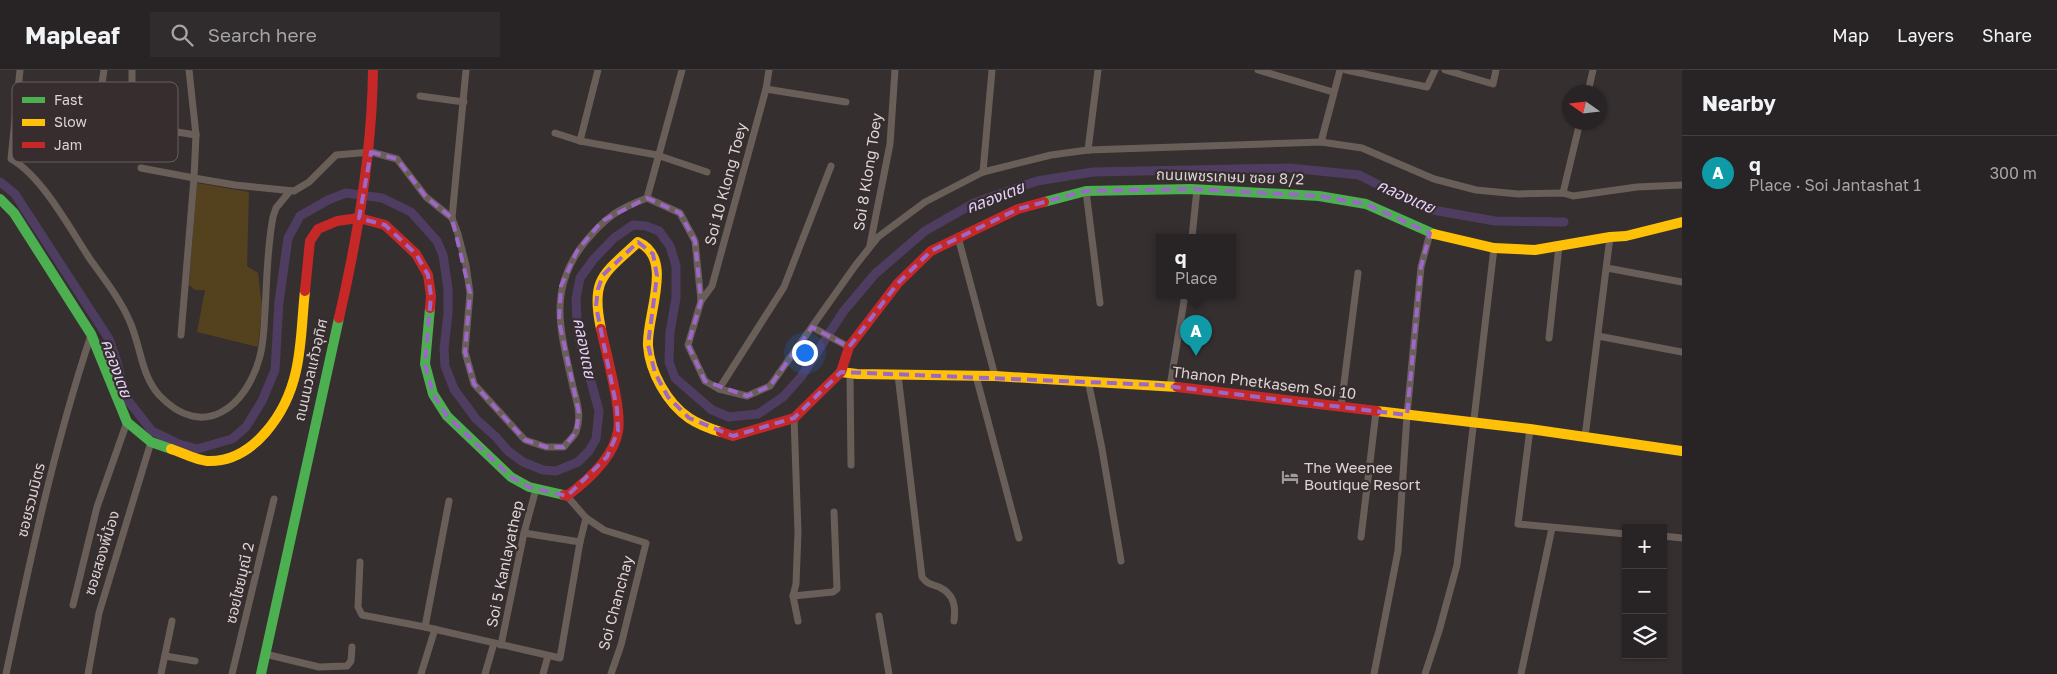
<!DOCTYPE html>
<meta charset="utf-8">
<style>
body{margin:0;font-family:"Golos Text","Noto Sans Thai",sans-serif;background:#302b2c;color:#f1f3f6}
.controls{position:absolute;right:15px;bottom:15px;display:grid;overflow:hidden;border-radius:0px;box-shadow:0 1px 4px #0004}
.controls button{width:45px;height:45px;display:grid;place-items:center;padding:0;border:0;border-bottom:1px solid #444041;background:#282324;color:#f1f3f6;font:25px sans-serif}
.compass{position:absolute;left:1562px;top:15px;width:45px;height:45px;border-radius:50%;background:#282324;box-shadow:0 1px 4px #0004;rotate:284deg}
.you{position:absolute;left:804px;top:282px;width:18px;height:18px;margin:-12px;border:4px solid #fff;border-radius:50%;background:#1a73e8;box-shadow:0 0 0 8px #1a73e833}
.badge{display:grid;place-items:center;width:32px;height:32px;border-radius:50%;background:#a19b9b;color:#fff;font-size:16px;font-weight:700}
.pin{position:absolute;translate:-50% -41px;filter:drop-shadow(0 1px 2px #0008)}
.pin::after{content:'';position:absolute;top:26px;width:18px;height:15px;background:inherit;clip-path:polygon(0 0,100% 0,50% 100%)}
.popup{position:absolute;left:1156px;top:164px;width:80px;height:65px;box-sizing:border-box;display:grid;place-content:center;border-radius:0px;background:#282324;filter:drop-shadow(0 1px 4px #0005);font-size:16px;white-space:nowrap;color:#a5a4a6}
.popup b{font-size:19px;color:#f1f3f6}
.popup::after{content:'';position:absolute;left:50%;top:100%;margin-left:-10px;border:10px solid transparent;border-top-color:#282324}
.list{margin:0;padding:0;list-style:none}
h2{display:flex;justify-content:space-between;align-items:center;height:65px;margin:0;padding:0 20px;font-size:21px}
h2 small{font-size:16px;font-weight:400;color:#a5a4a6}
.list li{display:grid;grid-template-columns:32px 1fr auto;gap:15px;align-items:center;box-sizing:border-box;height:75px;padding:0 20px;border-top:1px solid #444041}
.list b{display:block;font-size:19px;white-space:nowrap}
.list p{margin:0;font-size:16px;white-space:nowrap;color:#a5a4a6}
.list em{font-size:16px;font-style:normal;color:#a5a4a6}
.icon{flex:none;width:28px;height:28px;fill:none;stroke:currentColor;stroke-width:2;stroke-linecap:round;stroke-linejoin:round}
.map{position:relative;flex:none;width:1682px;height:604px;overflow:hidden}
header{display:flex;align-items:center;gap:30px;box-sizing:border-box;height:70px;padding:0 25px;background:#282324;border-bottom:1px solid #444041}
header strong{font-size:24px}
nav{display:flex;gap:28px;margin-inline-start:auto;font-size:18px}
.search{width:350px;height:45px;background:#302b2c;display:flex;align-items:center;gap:12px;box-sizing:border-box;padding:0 18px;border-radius:0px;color:#a5a4a6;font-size:19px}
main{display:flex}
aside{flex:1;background:#282324}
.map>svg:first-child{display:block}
.green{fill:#54421f}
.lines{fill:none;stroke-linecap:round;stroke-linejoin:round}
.canal{stroke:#4e3d61;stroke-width:9}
.street{stroke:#6a5e59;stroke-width:7}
.fast{stroke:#4caf50;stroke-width:10}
.slow{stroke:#ffc107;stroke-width:10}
.jam{stroke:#c62828;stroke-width:10}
.marked{fill:none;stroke:#9d67c7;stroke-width:4;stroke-dasharray:10 6;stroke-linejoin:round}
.labels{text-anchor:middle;stroke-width:4.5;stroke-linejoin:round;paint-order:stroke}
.street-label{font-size:15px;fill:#dbd5d5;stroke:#372d2e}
.poi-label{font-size:15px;fill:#dbd5d5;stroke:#372d2e;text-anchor:start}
.water-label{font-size:16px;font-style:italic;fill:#e5d3fd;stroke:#372d2e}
.key{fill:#372d2e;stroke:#685f60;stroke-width:1}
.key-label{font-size:14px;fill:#dbd5d5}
</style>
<header>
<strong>Mapleaf</strong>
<div class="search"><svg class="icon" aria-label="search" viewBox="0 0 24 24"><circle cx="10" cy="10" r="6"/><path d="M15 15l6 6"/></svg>Search here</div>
<nav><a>Map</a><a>Layers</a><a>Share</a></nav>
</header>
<main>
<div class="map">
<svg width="1682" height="604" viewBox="0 0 1682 604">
<rect width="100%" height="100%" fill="#352f30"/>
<polygon class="green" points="197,113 249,122 247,196 258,203 262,237 258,277 197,262 205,220 195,220 189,215"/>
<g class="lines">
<polyline class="canal" points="0,112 15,124 109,269 117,292 126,328 152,361 179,374 197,379 232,369 246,357 262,331 275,300 279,232 288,168 300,146 328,130 346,123 382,128 411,142 437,171 443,185 448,219 448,243 444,279 445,296 454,319 476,349 496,367 508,381 523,392 543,400 556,401 578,392 589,381 596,369 599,341 580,271 577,251 576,229 580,208 593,190 614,168 633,155 646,156 659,161 670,176 676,196 676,228 670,262 669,292 675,308 712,340 729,347 758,344 783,327 801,307 843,242 875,204 925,161 974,133 1037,111 1093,102 1289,98 1359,105 1427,139 1495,151 1564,152"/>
<g class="street">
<path d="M 20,0 L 11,89 C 42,106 70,159 90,189 C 104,209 121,230 130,252 C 141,277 141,305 159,325 C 203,372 247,337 260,286 C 264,272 264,256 265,241 C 267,210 267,178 273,147 L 276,138 L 290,121"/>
<polyline points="132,0 132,23"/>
<path d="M 189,0 L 196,65 L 194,108 L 235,115 L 294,121 L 309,112 L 336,85 L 371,82 L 397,89 L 426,127 L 452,148 L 458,164 L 466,195 L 470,223 L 465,282 L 474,314 L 525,370 L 546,377 L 564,377 C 567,372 574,367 576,362 C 582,347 577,332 573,317 C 561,262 546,219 586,171 C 606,147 618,139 647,128 L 680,143 L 695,171 L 701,231 L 688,275 L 705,311 L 719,319 L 747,326 L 770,316 L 855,196 L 878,167 L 925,132 L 983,102 L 1051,85 L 1088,80 L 1321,72 L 1362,78 L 1434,109 L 1476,120 L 1518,124 L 1563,123 L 1573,126 L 1637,117 L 1682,115"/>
<polyline points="1258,0 1333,22"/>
<polyline points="1346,0 1427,17 1435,0"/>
<polyline points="1445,0 1493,14 1496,0"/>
<polyline points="766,19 846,32"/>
<polyline points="1588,22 1593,0"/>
<polyline points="420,26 464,32"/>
<polyline points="152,58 196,65"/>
<polyline points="555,63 580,71 657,85 707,102"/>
<polyline points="580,71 598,0"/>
<polyline points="1321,72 1340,0"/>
<polyline points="93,73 104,0"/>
<polyline points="1088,80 1098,0"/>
<polyline points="141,98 194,108 181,265"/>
<polyline points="983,102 992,0"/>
<polyline points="1086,121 1100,233"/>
<polyline points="1563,123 1580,52"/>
<polyline points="647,128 682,0"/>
<polyline points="452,148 466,0"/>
<polyline points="958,167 995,306"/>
<polyline points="1192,167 1197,119"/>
<polyline points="870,175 890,74 895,0"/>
<polyline points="1607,198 1682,212"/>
<polyline points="701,231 712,216 766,19 769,0"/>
<polyline points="812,257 849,277"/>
<polyline points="1598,266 1682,282"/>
<polyline points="1549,268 1559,176"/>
<polyline points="850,304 851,395"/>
<path d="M 898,305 L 922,507 C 927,514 931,514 939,517 C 954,524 956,536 954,551"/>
<polyline points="976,306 1019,468"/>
<polyline points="1088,310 1102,379 1121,491"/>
<polyline points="1170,316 1185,225"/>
<polyline points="719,319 784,217 831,96"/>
<polyline points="1341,337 1358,203"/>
<polyline points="794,348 798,462 796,514 793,526 798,551"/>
<polyline points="1530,359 1518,454 1626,464"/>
<polyline points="1585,367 1610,167"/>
<polyline points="567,426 586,448 604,460 646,473 621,575 611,604"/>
<polyline points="524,463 580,472"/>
<polyline points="1663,466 1682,468"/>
<polyline points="1361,467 1376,342"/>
<polyline points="360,492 358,537 362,545 425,557 560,588 580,472 586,448"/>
<polyline points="793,526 833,522 837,519 834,442"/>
<polyline points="73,535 97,437 127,352"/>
<polyline points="879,546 889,604"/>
<polyline points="425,557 449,431"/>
<polyline points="501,575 524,463 536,419"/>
<polyline points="265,584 319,597 347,596 351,591 352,577"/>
<polyline points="165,586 195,591"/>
<path d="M 6,604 C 30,490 54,376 91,265"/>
<polyline points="88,604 99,543 151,372"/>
<polyline points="161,604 172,551"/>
<polyline points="232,604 274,429"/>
<polyline points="421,604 435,559"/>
<polyline points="485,604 494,573"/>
<polyline points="543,604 548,586"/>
<polyline points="1374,604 1398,481 1407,345 1421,197 1430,163"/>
<polyline points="1425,604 1439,561 1457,495 1494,178"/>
<polyline points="1521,604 1552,458"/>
</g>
<g class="fast">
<polyline points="0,129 14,143 91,264 127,352 151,372 171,379"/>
<polyline points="1044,132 1086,121 1191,119 1319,126 1366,134 1434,164"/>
<polyline points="430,238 425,294 433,324 447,346 511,407 529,417 564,425"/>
<polyline points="261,604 339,248"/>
</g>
<g class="slow">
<polyline points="1434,164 1494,178 1535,180 1610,167 1626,166 1682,152"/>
<path d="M 601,259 C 590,208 604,204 638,172 C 675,188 646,246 648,276 C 650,302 667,333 689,348 C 698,354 711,359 721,362"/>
<polyline points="841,302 857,304 995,306 1177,317"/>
<polyline points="1377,341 1530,359 1682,381"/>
<path d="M 171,379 C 181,382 195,390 207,391 C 254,393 287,342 296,301 C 302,275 302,247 305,221"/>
</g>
<g class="jam">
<polyline points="305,221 310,171 318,159 337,151 359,148 385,155 416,184 428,205 431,226 430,238"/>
<path d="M 339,248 C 358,166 372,84 373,0"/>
<polyline points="1177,317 1377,341"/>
<polyline points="721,362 733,366 794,348 841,302 849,277 898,213 931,181 1018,139 1044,132"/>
<path d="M 564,425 L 567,426 C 587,411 614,387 618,361 C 622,339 606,283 601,259"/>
</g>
</g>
<path class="marked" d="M 371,82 L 397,89 L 426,127 L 452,148 L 470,223 L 465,282 L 474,314 L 525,370 L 546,377 L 564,377 L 576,362 L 579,343 L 559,251 L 561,216 L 577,181 L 602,151 L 647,128 L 680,143 L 695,171 L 701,231 L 688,275 L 705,311 L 747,326 L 770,316 L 812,257 L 849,277 L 898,213 L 931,181 L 1018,139 L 1086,121 L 1191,119 L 1319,126 L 1366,134 L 1430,163 L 1421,197 L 1407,345 L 1159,315 L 841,302 L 794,348 L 733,366 L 689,348 L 668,327 L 655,303 L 648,275 L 657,206 L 653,184 L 638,172 L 603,205 L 598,219 L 596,236 L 617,339 L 618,361 L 607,387 L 567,426 L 529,417 L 511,407 L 447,346 L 433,324 L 425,294 L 431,226 L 428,205 L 416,184 L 385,155 L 359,148 Z"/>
<defs>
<g id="hotel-bare" transform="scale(1.35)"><path d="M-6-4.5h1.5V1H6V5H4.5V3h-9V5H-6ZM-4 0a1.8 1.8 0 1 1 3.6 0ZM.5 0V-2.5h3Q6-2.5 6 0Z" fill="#a19b9b" stroke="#372d2e" stroke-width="2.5" paint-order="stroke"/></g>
</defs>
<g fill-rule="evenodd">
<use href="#hotel-bare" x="1290" y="407"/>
</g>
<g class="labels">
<g class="street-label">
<text transform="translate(868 102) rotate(-81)" y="5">Soi 8 Klong Toey</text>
<text transform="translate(1230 107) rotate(2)" y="5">ถนนเพชรเกษม ซอย 8/2</text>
<text transform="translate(726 114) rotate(-75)" y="5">Soi 10 Klong Toey</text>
<text transform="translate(311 300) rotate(-77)" y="5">ถนนนวลแก้วอุทิศ</text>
<text transform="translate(1264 313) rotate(7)" y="5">Thanon Phetkasem Soi 10</text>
<text transform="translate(31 430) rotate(-76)" y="5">ซอยรวมมิตร</text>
<text transform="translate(102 483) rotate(-73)" y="5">ซอยสองพี่น้อง</text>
<text transform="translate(505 494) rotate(-78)" y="5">Soi 5 Kanlayathep</text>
<text transform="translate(240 513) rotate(-77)" y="5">ซอยไชยมุณี 2</text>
<text transform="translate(616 533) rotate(-75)" y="5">Soi Chanchay</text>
</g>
<g class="poi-label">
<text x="1304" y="403">The Weenee<tspan x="1304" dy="17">Boutique Resort</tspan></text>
</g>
<g class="water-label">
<text transform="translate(1406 126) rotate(24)" y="6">คลองเตย</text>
<text transform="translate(995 127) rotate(-21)" y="6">คลองเตย</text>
<text transform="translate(585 278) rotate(79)" y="6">คลองเตย</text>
<text transform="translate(117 298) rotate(70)" y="6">คลองเตย</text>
</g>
</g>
<rect x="12" y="12" width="166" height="80" rx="8" class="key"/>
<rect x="22" y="27" width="23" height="6" fill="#4caf50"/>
<rect x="22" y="49" width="23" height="7" fill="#ffc107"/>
<rect x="22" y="72" width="23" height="6" fill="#c62828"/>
<g class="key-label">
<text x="54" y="35">Fast</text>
<text x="54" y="57">Slow</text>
<text x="54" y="80">Jam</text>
</g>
</svg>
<div class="controls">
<button>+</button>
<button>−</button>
<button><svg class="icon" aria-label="layers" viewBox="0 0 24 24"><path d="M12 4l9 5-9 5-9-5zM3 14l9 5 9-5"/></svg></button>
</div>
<svg class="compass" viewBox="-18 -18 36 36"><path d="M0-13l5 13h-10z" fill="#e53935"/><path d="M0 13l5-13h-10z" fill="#a5a4a6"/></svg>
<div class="you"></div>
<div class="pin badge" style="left:1196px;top:286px;background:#0f9aa8">A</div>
<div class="popup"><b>q</b>Place</div>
</div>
<aside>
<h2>Nearby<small></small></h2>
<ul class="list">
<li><span class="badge" style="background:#0f9aa8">A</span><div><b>q</b><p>Place · Soi Jantashat 1</p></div><em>300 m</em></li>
</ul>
</aside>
</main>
